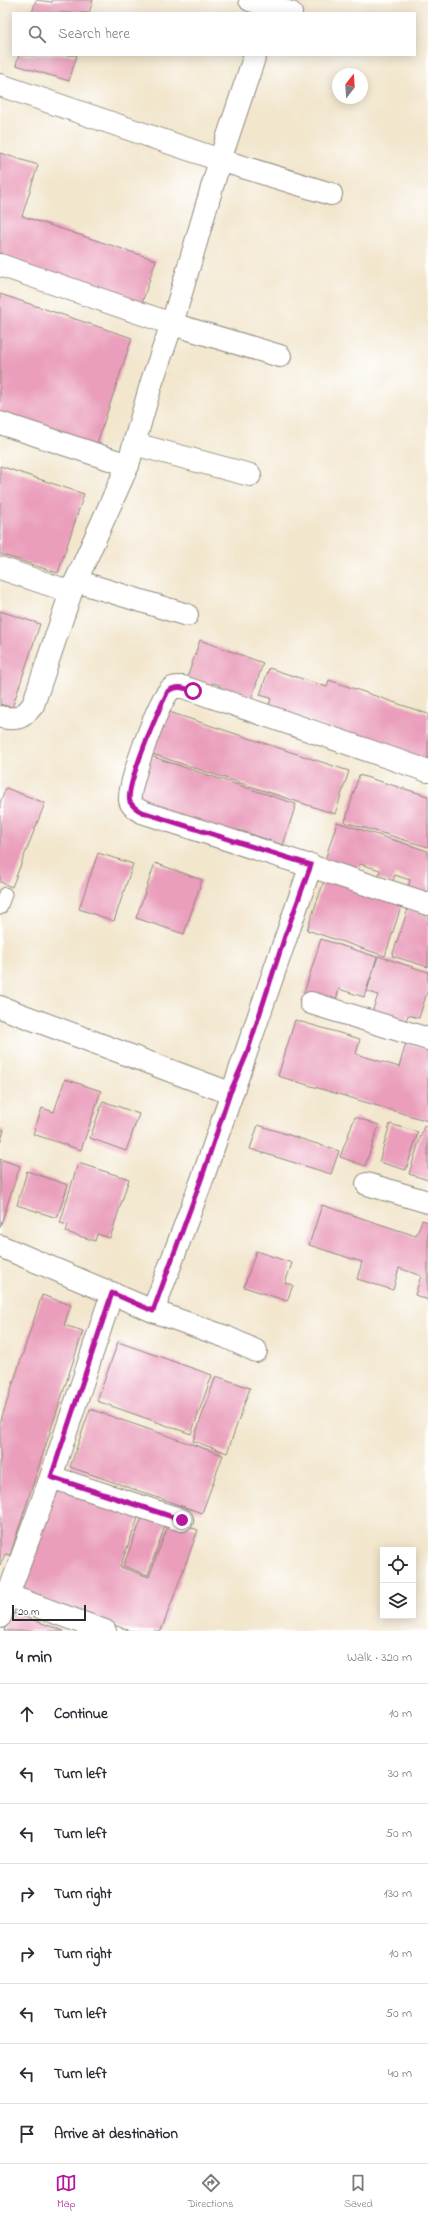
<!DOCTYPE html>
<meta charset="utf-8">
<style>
body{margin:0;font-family:"Indie Flower",sans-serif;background:#f7f7f7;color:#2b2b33}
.controls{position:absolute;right:12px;bottom:12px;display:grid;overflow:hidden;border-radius:0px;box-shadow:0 2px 10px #0003}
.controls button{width:36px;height:36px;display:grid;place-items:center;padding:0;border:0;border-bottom:1px solid #e1e1e2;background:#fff;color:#2b2b33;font:20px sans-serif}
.compass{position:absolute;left:332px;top:68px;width:36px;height:36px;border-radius:50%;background:#fff;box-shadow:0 2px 10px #0003;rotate:17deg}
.scale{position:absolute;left:12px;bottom:10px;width:74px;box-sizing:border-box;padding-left:4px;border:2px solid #2b2b2b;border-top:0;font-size:11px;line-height:14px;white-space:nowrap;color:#2b2b2b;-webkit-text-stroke:3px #fff;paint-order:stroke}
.stop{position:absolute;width:12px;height:12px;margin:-9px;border:3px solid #b5179e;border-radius:50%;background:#fff}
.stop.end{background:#b5179e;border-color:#fff;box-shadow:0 1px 4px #0008}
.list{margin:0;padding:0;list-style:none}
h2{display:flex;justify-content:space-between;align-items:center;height:52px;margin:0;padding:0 16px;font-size:17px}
h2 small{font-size:13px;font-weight:400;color:#7c7c81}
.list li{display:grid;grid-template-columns:26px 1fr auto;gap:12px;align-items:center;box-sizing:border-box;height:60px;padding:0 16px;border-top:1px solid #e1e1e2}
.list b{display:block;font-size:15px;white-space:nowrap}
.list em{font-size:13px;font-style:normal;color:#7c7c81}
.icon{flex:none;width:22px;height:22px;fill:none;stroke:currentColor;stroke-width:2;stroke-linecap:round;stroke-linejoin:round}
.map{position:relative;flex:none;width:428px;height:1631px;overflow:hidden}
.search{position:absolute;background:#fff;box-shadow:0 2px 10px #0003;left:12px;right:12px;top:12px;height:44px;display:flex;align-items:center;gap:10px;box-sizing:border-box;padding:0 14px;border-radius:0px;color:#7c7c81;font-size:15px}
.sheet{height:532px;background:#fff}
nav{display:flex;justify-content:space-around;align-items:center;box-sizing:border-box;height:56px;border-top:1px solid #e1e1e2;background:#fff;font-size:11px;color:#7c7c81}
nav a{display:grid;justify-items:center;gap:2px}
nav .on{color:#b5179e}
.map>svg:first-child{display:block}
.building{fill:#ea9ebb}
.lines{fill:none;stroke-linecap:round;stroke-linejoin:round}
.service-casing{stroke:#8e887c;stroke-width:15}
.minor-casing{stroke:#8e887c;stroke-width:24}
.service{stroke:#fff;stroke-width:13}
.minor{stroke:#fff;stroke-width:22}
.route{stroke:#b5179e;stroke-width:5}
</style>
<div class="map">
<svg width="428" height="1631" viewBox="0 0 428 1631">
<rect width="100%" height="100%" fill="#fff"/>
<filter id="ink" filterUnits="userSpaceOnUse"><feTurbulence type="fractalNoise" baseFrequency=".025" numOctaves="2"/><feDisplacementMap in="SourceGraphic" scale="8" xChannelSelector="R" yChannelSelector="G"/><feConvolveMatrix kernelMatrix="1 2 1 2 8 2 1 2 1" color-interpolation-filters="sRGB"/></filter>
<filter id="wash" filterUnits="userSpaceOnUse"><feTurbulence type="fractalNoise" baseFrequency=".012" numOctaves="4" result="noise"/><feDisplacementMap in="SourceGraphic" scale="16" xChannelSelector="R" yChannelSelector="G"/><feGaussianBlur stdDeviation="0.9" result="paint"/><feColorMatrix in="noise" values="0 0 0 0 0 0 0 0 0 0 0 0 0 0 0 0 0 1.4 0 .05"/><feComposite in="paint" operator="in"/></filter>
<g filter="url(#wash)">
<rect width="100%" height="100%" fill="#f2e6cd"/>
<g id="blocks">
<g class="building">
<polygon points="36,0 52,2 53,0 93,0 89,13 32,13"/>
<polygon points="19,55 77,55 69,81 16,65"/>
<polygon points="0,153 38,165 22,216 156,260 141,306 0,259"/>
<polygon points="0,294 132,338 95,449 0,418"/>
<polygon points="0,466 84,494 58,573 0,554"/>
<polygon points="0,611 40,624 12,708 0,704"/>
<polygon points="200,640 263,663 250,703 217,692 220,685 212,683 210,688 186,681"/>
<polygon points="269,668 327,687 329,680 428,714 428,764 269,706 271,698 260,695"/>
<polygon points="166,711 349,771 335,814 152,754"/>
<polygon points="150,756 296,804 283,845 239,830 238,837 134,803"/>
<polygon points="359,775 428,796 428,847 345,822"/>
<polygon points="6,788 45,803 12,887 0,882 0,803"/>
<polygon points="337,822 428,851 428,893 407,891 410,880 395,875 392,883 378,879 380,870 360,864 356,874 324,863"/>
<polygon points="98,853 133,864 114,921 79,909"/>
<polygon points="155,863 202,880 184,934 136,918"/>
<polygon points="325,878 402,904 385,956 307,930"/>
<polygon points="408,909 428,915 428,967 392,956"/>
<polygon points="321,939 377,957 364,997 339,989 334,1006 303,996"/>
<polygon points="378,956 428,972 428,989 419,1018 408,1015 404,1026 371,1015 378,995 367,991"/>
<polygon points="295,1020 360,1039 356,1054 399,1067 406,1043 428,1050 428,1121 278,1076"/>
<polygon points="65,1079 101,1091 81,1150 33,1134 42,1108 54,1112"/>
<polygon points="103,1101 139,1114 126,1151 90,1138"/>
<polygon points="355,1117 379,1125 365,1166 340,1157"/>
<polygon points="390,1124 418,1132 406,1170 379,1162"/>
<polygon points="258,1125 339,1151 331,1174 250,1149"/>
<polygon points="424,1126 428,1128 428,1180 409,1174"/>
<polygon points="0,1129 4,1130 0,1143"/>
<polygon points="0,1159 20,1166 0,1227"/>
<polygon points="78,1163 129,1179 110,1238 97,1234 95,1241 66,1232 68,1225 60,1223"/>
<polygon points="27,1171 68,1185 57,1218 17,1205"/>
<polygon points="322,1205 416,1236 422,1220 428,1222 428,1300 415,1295 421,1276 399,1268 393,1290 357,1279 362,1262 309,1245"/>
<polygon points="256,1251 292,1263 285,1283 293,1285 287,1301 244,1287"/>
<polygon points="42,1295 71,1305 64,1325 83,1331 10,1555 5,1554 0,1566 0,1423"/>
<polygon points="118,1342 212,1375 191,1434 97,1401"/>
<polygon points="216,1376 250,1388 227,1453 193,1441"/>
<polygon points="90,1409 223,1455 202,1513 70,1467"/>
<polygon points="56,1480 141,1510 120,1567 149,1577 170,1520 198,1530 161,1631 131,1631 16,1590"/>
<polygon points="144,1513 167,1520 148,1575 123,1566"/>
<polygon points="10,1612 64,1631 4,1631"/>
</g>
</g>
</g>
<g filter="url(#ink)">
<use href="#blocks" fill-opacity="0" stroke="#8e887c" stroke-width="1"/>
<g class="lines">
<g class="service-casing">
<polyline id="service" points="0,908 5,894"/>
</g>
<g class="minor-casing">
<g id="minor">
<polyline points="250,0 291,13"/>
<polyline points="255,55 220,160 331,194"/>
<polyline points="0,85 220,160 172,324 280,356"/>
<path d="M 0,265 L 172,324 L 152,381 L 128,465 L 71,592 L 33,705 C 22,719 17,720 0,717"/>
<polyline points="0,423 128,465"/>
<polyline points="134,444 250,475"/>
<polyline points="0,568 71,592"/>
<polyline points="76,581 187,615"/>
<path d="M 428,771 L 183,687 C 178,687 173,686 169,691 C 158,702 128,785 130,800 C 131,806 137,809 142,812 L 428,904"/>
<polyline points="311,1003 428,1039"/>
<polyline points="0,1007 230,1093"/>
<polyline points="367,1184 428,1202"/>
<polyline points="0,1246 153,1311 226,1337 256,1351"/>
<polyline points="153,1311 203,1177 311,865"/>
<polyline points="51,1477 182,1520"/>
<polyline points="7,1595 105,1631"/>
<polyline points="0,1617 51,1477 112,1293"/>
</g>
</g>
<use href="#service" class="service"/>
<use href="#minor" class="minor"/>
</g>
</g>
<g class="lines" filter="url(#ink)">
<path class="route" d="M 182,1520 L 51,1477 L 112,1293 L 153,1311 L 202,1177 L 230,1093 L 246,1056 L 285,936 L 311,865 L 142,812 C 138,810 133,807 130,802 C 124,788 160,707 168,691 C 177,685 184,688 193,691"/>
</g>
</svg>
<div class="controls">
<button><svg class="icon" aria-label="locate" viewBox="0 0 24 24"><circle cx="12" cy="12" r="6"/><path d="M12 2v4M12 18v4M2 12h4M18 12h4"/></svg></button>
<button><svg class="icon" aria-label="layers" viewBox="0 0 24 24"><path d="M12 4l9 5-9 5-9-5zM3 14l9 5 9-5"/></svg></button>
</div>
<svg class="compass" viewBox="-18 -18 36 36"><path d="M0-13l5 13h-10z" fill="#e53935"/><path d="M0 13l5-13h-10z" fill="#7c7c81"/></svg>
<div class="scale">20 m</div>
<div class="stop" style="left:193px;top:691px"></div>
<div class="stop end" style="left:182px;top:1520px"></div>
<div class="search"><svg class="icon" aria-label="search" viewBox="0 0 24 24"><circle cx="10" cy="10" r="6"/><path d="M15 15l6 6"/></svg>Search here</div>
</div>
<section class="sheet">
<h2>4 min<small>Walk · 320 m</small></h2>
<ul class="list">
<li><svg class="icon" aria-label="ahead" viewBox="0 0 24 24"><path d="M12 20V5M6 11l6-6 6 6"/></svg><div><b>Continue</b></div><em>10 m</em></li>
<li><svg class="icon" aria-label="left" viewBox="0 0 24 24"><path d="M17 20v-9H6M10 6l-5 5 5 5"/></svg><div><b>Turn left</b></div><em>30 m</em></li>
<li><svg class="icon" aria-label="left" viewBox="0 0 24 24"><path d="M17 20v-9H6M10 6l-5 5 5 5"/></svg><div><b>Turn left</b></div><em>50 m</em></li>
<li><svg class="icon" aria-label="right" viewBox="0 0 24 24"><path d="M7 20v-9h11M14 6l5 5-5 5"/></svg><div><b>Turn right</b></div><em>130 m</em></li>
<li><svg class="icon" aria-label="right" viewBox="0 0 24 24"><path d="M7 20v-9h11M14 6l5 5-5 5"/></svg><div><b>Turn right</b></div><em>10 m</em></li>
<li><svg class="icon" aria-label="left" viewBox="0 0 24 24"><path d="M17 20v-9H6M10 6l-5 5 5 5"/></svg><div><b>Turn left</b></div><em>50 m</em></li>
<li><svg class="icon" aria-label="left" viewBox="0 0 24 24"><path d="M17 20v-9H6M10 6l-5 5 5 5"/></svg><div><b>Turn left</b></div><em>40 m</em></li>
<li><svg class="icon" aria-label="arrive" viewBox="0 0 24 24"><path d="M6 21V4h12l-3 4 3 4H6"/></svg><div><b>Arrive at destination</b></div></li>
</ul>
</section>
<nav>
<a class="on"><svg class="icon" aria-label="map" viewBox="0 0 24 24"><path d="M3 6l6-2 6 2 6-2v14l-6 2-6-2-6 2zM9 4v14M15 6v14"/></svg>Map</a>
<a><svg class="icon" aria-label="directions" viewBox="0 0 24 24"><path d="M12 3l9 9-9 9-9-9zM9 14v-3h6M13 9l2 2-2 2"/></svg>Directions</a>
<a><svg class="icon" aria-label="saved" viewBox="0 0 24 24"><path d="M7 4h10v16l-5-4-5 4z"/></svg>Saved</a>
</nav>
